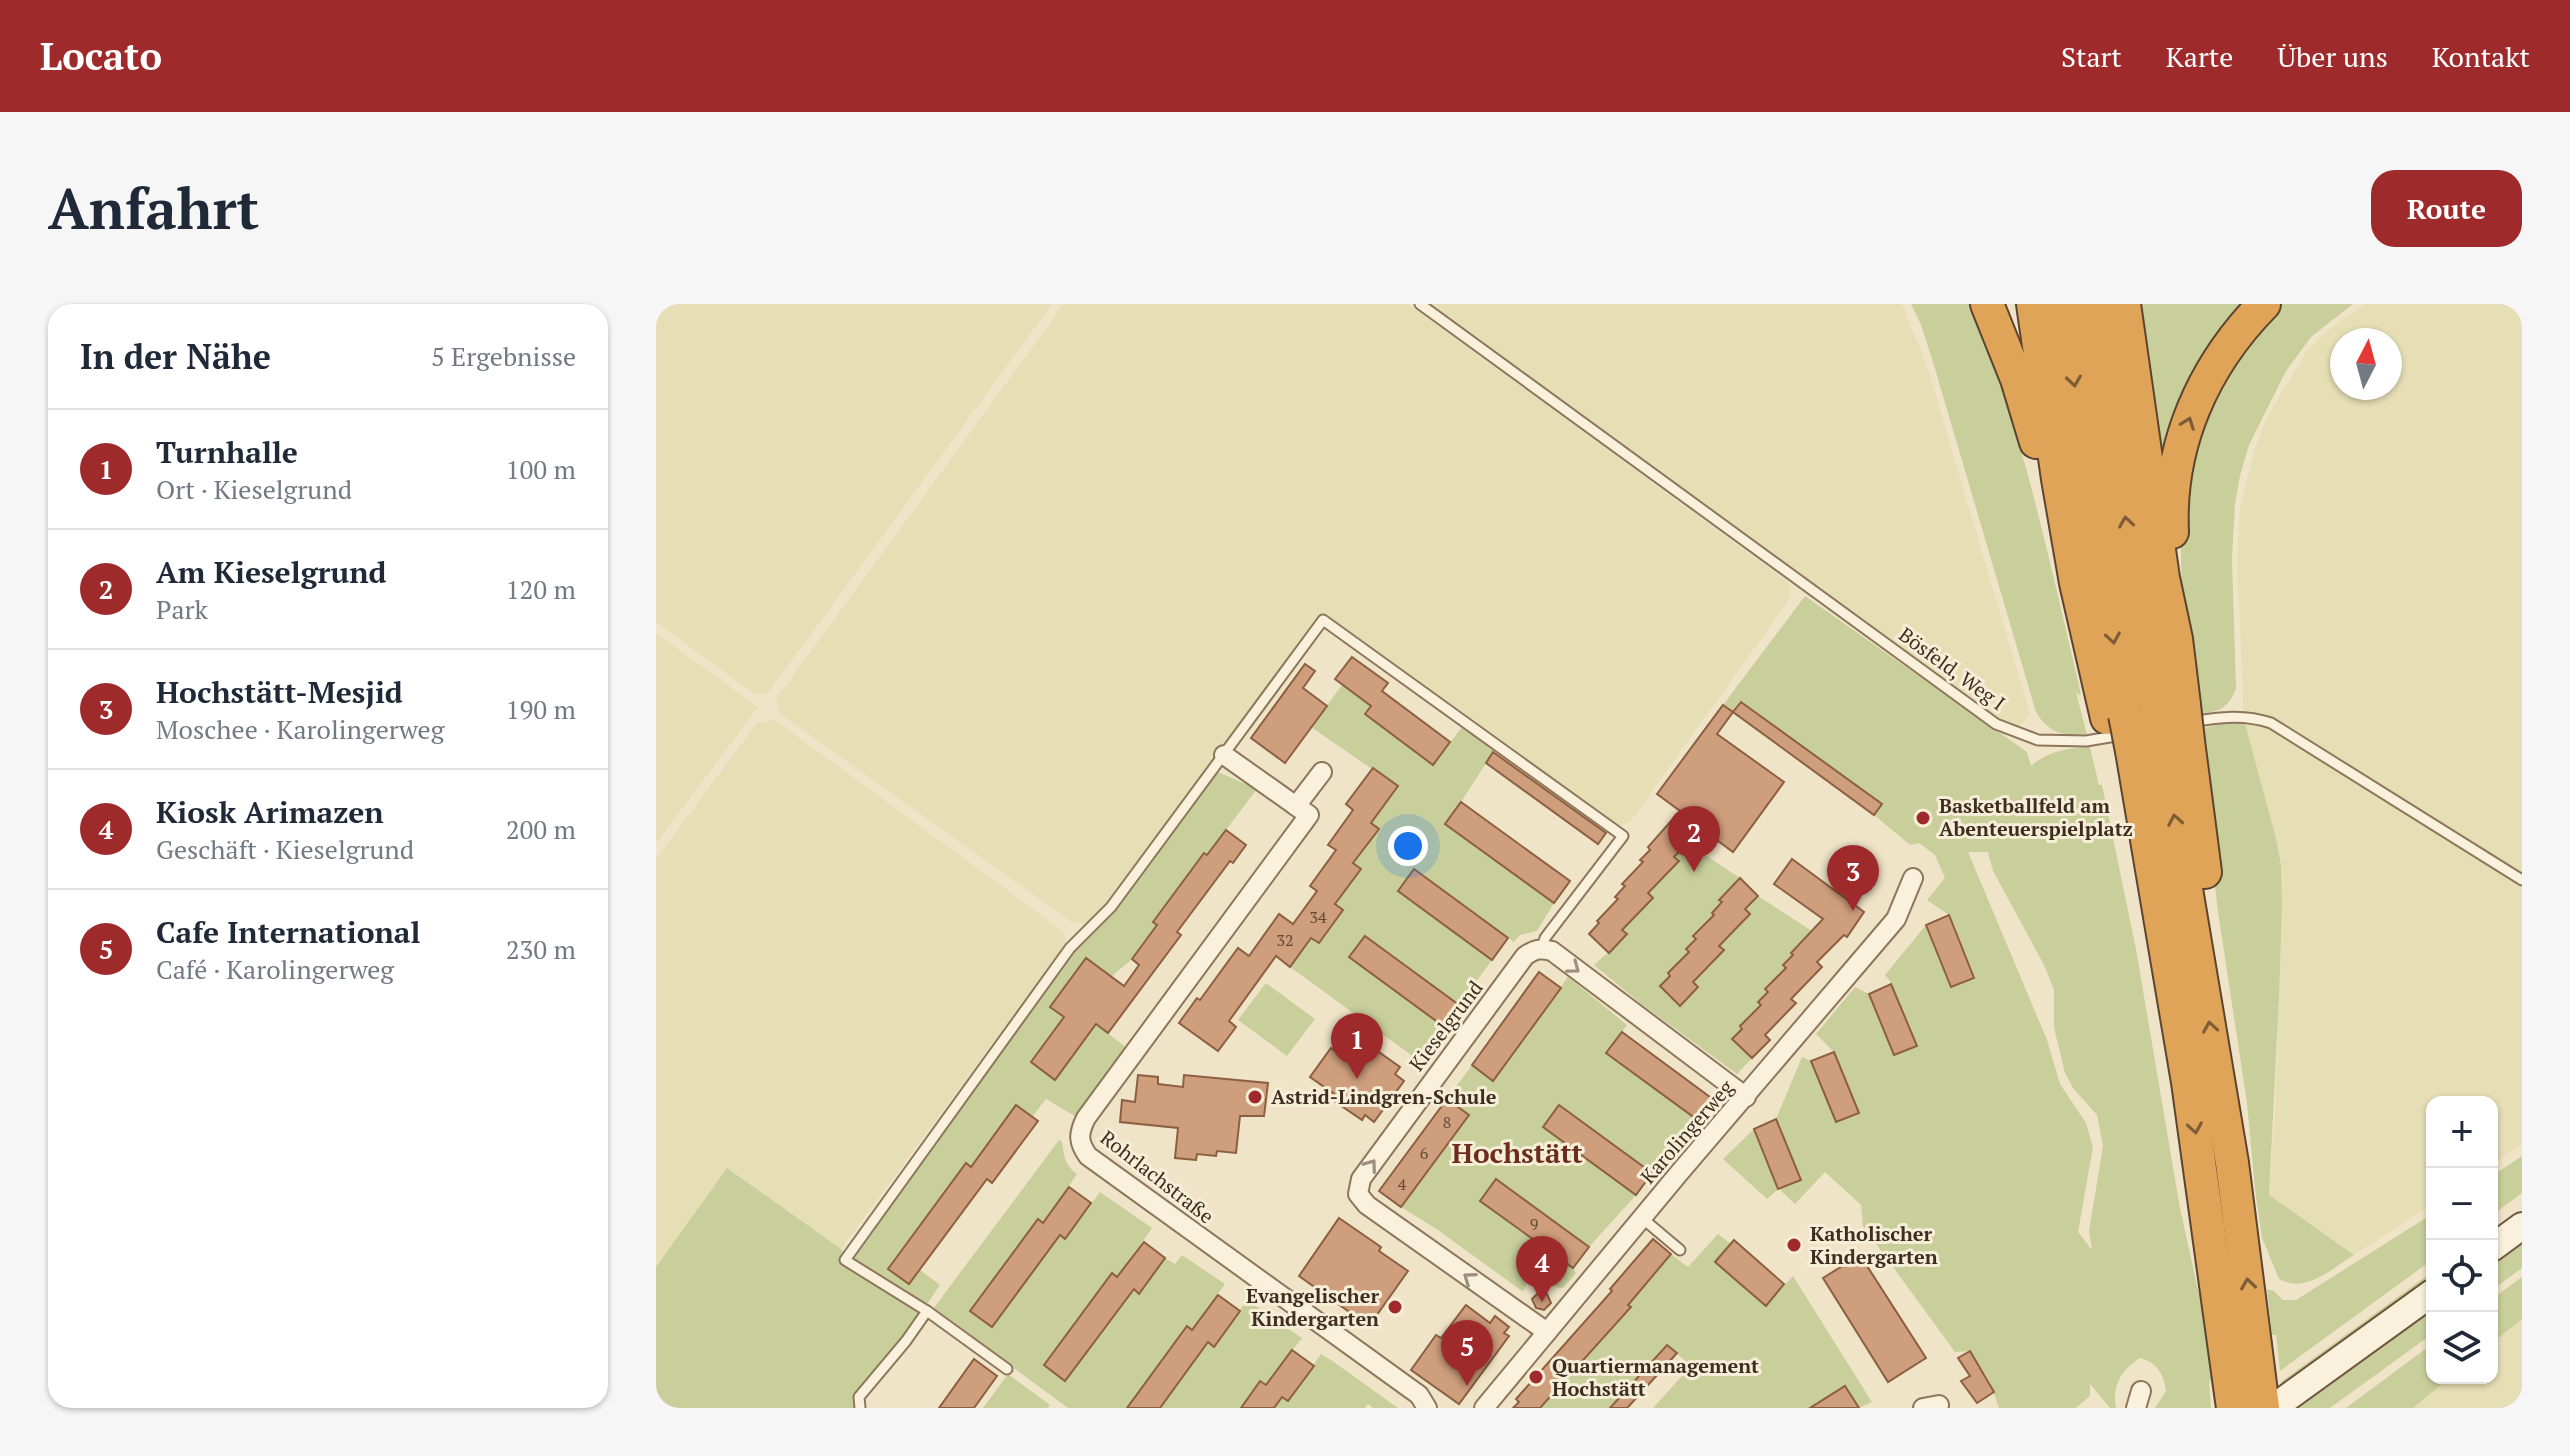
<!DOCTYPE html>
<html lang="de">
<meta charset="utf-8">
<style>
body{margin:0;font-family:"PT Serif",serif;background:#f6f6f7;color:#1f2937}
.controls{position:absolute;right:24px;bottom:24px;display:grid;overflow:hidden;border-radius:16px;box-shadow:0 2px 6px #0004}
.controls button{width:72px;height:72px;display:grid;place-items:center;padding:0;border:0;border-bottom:2px solid #e0e1e3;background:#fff;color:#1f2937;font:40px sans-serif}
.compass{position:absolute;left:1674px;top:24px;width:72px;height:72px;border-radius:50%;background:#fff;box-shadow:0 2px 6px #0004;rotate:6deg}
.you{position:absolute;left:752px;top:542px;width:28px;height:28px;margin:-20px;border:6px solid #fff;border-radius:50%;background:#1a73e8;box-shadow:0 0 0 12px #1a73e833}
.badge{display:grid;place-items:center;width:52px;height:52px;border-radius:50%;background:#9e2a2b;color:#fff;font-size:26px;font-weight:700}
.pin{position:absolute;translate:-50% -66px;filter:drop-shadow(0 2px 4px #0008)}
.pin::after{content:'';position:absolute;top:42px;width:28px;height:24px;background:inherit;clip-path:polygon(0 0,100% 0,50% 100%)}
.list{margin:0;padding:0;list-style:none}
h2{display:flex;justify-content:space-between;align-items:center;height:104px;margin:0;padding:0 32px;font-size:34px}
h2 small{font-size:26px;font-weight:400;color:#747a83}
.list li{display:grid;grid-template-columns:52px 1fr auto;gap:24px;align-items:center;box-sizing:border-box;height:120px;padding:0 32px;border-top:2px solid #e0e1e3}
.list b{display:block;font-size:30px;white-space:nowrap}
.list p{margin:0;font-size:26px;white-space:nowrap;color:#747a83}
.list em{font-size:26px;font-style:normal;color:#747a83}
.icon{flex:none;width:44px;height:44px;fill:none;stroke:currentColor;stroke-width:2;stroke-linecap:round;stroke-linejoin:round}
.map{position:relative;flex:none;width:1866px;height:1104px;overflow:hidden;border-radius:24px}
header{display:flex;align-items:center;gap:48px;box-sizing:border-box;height:112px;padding:0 40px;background:#9e2a2b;color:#fff}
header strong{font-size:38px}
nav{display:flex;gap:44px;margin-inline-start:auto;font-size:28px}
.intro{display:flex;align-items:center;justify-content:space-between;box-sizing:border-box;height:192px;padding:0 48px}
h1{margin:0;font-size:56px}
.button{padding:20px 36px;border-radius:24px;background:#9e2a2b;color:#fff;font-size:28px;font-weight:700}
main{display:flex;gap:48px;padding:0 48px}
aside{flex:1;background:#fff;border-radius:24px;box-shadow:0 2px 6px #0004}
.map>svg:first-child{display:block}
.farmland{fill:#e6deb5;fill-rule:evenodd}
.green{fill:#c9cf9b;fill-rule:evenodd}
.building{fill:#cf9f7d;stroke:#8d5f41;stroke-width:2}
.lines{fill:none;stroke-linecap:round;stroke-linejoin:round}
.lane-casing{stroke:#8d765c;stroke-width:13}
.street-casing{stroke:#8d765c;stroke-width:22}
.secondary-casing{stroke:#6f573f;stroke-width:30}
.highway-casing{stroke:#5b4430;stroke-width:36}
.lane{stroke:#faf1dc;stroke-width:9}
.street{stroke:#faf1dc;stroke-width:18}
.secondary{stroke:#faf1dc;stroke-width:26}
.highway{stroke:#e0a458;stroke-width:32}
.highway-bridge-casing{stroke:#5b4430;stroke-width:36;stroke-linecap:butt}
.highway-bridge{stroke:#e0a458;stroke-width:32}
.oneway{stroke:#7e5d36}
.oneway2{stroke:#9c907e}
.poi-dot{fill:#9e2a2b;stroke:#f7eed8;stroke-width:3}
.labels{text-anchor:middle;stroke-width:6;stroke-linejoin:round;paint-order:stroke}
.number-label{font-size:16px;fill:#624a37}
.street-label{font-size:20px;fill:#3d2e20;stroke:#f7eed8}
.poi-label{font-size:20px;font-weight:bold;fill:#3d2e20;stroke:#f7eed8;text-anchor:start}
.district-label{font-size:28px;font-weight:bold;fill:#6b2e1e;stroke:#f7eed8}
</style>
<header>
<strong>Locato</strong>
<nav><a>Start</a><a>Karte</a><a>Über uns</a><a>Kontakt</a></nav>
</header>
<div class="intro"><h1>Anfahrt</h1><a class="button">Route</a></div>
<main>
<aside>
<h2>In der Nähe<small>5 Ergebnisse</small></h2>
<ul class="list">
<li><span class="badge">1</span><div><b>Turnhalle</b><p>Ort · Kieselgrund</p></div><em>100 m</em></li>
<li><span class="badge">2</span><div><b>Am Kieselgrund</b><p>Park</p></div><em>120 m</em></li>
<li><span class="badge">3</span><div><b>Hochstätt-Mesjid</b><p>Moschee · Karolingerweg</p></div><em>190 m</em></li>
<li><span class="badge">4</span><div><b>Kiosk Arimazen</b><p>Geschäft · Kieselgrund</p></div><em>200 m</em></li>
<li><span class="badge">5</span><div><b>Cafe International</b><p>Café · Karolingerweg</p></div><em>230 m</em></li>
</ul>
</aside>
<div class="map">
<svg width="1866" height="1104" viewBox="0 0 1866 1104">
<rect width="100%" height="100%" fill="#f0e4c8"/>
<g class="farmland">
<polygon points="0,0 396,0 112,389 100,391 0,318"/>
<polygon points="408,0 752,0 1132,278 1135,286 1132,297 975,517 966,521 956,520 666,308 453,596 433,618 417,619 123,409 120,395"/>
<polygon points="772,0 1246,0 1270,59 1374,410 1371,415 1362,423 1345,418"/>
<path d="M 1708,0 L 1866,0 L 1866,840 L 1836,861 L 1836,798 L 1776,798 L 1776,900 L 1698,951 L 1613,891 L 1619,809 L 1626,601 L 1620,534 L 1588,416 L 1581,257 L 1584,202 L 1599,145 L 1609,117 L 1650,48 L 1666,31 ZM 1686,36 L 1734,36 L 1734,84 L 1686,84 Z"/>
<polygon points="0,329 102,403 0,539"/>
<polygon points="119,416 407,627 410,639 185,945 71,864 0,963 0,555 101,419"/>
<polygon points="1866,1015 1866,1104 1757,1104 1793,1074 1836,1074 1836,1039"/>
</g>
<g class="green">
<path d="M 1255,0 L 1317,0 C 1366,126 1394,259 1425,390 L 1423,391 L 1420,388 L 1431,431 C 1410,435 1390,427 1380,408 L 1277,58 L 1265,21 Z"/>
<polygon points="1482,0 1598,0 1507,152 1496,109"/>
<path d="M 1624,0 L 1697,0 L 1655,33 L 1630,67 L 1593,141 L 1584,172 L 1579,200 L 1576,254 L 1580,384 C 1573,404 1564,407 1544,410 L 1526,302 L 1524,205 L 1553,97 L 1613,10 Z"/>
<path d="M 1149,292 L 1371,448 L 1375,462 C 1392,447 1411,444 1434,443 L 1443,481 L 1446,481 L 1480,645 L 1524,904 L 1549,1018 L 1556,1076 L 1553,1077 L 1555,1104 L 1499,1104 L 1510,1087 C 1508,1071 1501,1058 1484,1054 C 1465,1066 1456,1081 1460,1104 L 1454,1104 L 1434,1080 L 1434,1092 L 1420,1104 L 1343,1104 L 1334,1078 L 1314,1047 L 1299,1048 L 1207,922 L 1205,901 L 1169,868 L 1139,900 L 1123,885 L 1111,895 L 1067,855 L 1098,825 L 1110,855 L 1120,815 L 1146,753 L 1155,757 L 1203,809 L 1178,748 L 1160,730 L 1199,683 L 1213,690 L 1238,750 L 1260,742 L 1236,680 L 1229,671 L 1270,621 L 1295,683 L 1318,673 L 1293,611 L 1271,596 L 1289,574 L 1279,551 L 1263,539 L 1254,541 L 1218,511 L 1225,500 L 1085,398 L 1077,408 L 1067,401 ZM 1312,548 L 1332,548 L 1337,567 L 1388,661 L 1398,686 L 1398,724 L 1409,769 L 1417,784 L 1441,811 L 1447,842 L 1433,927 L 1436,946 L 1422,928 L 1437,843 L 1430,819 L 1404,780 L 1391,736 Z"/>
<polygon points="686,381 715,402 709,410 777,460 807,422 838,447 805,498 898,599 881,627 864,631 858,638 758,565 742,587 836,656 803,701 709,632 693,653 787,722 766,759 634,663 655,634 663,639 679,600 704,565 697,559 722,525 715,519 742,483 655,423"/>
<path d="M 1588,416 L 1620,534 L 1625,562 L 1626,602 L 1623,694 L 1613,891 L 1698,951 C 1675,965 1650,990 1623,975 L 1606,934 L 1599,885 L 1591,799 L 1562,608 L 1545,462 L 1545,425 L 1572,418 Z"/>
<polygon points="562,468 601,485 551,551 548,550 497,618 501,621 476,655 455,673 429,655 394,702 408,713 375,758 399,775 440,720 472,745 422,814 390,795 376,813 360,802 315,863 309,860 232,964 253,980 264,966 284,981 200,1104 0,1104 0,963 71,864 185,945 190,953 419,646"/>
<polygon points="1031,539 1084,574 1063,595 1066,598 1056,608 1058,611 1030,645 1033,648 1012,669 1014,672 1005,682 1024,701 1042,683 1037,678 1068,647 1063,642 1094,610 1089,605 1102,592 1156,627 1135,648 1137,651 1130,664 1110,685 1112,688 1102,698 1105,701 1084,722 1086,725 1077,735 1096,754 1081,770 988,702 938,661 971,631 966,625 997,594 992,589 1023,557 1018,553"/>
<polygon points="912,673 971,721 950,750 1043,817 996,869 902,802 887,824 980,891 933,943 840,875 824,897 917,964 920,969 907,984 870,979 869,985 866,987 782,926 745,903 813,811 791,795 816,761 837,776"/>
<polygon points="610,679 659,715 631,752 582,716"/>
<path d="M 403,836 L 406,838 C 408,853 409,861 421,870 L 387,919 L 382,915 L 314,1008 L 336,1023 L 404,931 L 410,934 L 444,888 L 496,924 L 461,973 L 456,970 L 388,1062 L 410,1077 L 478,985 L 484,989 L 509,954 L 519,960 L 526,951 L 569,980 L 536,1026 L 530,1023 L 471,1104 L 412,1104 L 277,1005 Z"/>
<polygon points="1866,852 1866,889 1836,911 1836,872"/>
<polygon points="1776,910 1776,956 1624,1067 1620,1031 1616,1031 1611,985 1618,987 1627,996 1640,996"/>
<polygon points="1062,930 1075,940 1059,958 1109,1001 1137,972 1216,1098 1203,1104 997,1104 1035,1062 1011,1041 954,1104 884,1104 974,1004 972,1001 1015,950 1032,963"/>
<polygon points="1866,932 1866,964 1836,986 1836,954"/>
<polygon points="1776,968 1776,977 1627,1086 1625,1078"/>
<polygon points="1866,973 1866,1015 1836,1039 1836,995"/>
<polygon points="591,996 646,1034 610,1081 604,1078 585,1104 504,1104 552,1038 559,1042"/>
<polygon points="1776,998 1776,1030 1674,1104 1632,1104"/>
<polygon points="1776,1040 1776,1074 1793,1074 1757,1104 1690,1104"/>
<polygon points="665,1050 675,1056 742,1104 717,1104 712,1100 709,1104 618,1104 626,1093 632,1097"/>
<polygon points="352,1070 394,1101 392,1104 327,1104"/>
</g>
<g class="building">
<polygon points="696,353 732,379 726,387 794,438 777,461 709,410 715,402 679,375"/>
<polygon points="649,360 659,367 647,384 671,402 629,459 595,434"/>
<polygon points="1085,398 1226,500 1218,511 1077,408"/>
<polygon points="1067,401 1077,408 1061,430 1128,478 1077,548 1046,525 1038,532 1018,553 1023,557 992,589 997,594 966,626 971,630 953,649 933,630 943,619 941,617 962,595 959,593 969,582 966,580 987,558 984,556 994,546 992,543 1024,507 1001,490"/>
<polygon points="837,448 950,529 942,540 830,459"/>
<polygon points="717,464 742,482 715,519 723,525 697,559 705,565 679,600 687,606 663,639 655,634 634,663 620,652 573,717 580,723 562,747 523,719 541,694 544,696 582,644 593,652 623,610 637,620 661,587 654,582 680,546 672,541 697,506 690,500"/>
<polygon points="805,498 914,577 898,599 789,520"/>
<polygon points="570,526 590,541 577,559 574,557 521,628 525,631 452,729 440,720 399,776 375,758 408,713 394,703 430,654 468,682 483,661 476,655 501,621 497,618 548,549 551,551"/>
<polygon points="1136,555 1208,608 1191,633 1188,631 1161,658 1166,663 1135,695 1140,699 1109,731 1114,736 1096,754 1076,735 1086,725 1084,722 1105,701 1102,698 1112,688 1109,685 1130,664 1127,661 1137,651 1135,649 1167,615 1118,580"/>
<polygon points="758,565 852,634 836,656 742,587"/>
<polygon points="1084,574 1102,592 1089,605 1094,610 1063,642 1068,646 1037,678 1042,683 1024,702 1004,682 1014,672 1012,669 1033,648 1030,645 1040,635 1037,632 1058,611 1056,609 1066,598 1063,596"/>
<polygon points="1293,611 1318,674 1295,683 1270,621"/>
<polygon points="709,632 803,701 787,722 693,653"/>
<polygon points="883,668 905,684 837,777 816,761"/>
<polygon points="1235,680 1261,742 1238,751 1213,690"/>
<polygon points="966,728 1058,796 1043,817 950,749"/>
<polygon points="696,732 712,743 713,741 744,763 739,770 748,777 718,818 709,811 706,816 674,794 678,790 654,773 675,744 683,750"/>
<polygon points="1178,748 1203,809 1180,818 1155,757"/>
<polygon points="482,771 502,773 502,780 527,783 528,771 612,779 608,812 584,812 580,849 561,847 560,852 541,850 540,856 519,854 522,824 464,818 466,796 479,798"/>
<polygon points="791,795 813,811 745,903 723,887"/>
<polygon points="360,801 382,817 336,879 331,875 253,980 232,965 310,859 315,863"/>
<polygon points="903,801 996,869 980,891 887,823"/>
<polygon points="1120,815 1145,876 1122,885 1098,825"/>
<polygon points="840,875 933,943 917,964 824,897"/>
<polygon points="413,883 435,899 409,935 404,931 336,1023 314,1007 382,915 387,919"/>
<polygon points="683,914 725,943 723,947 752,967 713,1022 643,972"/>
<polygon points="997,935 1015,950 972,1001 975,1003 884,1104 857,1104 863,1098 860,1095 956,987 954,985"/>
<polygon points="1078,936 1128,980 1110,1002 1059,958"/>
<polygon points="488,938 509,954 483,990 478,985 409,1077 388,1061 456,969 461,973"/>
<polygon points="1204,951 1270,1054 1232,1078 1167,974"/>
<polygon points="883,988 891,990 895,999 888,1006 880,1004 876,995"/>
<polygon points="562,991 584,1007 558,1043 552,1038 504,1104 471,1104 531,1022 536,1026"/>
<polygon points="810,1001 834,1019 839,1012 853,1023 848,1029 853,1032 803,1100 755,1066 780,1031 785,1034"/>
<polygon points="1011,1041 1021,1049 973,1102 971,1104 954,1104"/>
<polygon points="636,1046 658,1062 632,1097 626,1093 618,1104 585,1104 604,1077 610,1081"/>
<polygon points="1314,1047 1338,1088 1321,1099 1305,1077 1314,1072 1302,1054"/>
<polygon points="318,1055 341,1072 318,1104 283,1104"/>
<polygon points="1189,1082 1203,1104 1154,1104"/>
</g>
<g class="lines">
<g class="lane-casing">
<g id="lane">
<polyline points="764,0 1340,420 1382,436 1430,437 1466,431"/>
<path d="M 1536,418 C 1564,413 1588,410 1615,419 L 1866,576"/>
<polyline points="986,914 1024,946"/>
<polyline points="271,1007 351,1065"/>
<polyline points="204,1104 203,1093 250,1037 271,1007 189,956 414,644 455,603 667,316 967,532 889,634 886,644"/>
</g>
</g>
<g class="street-casing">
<g id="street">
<polyline points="568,451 640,502"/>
<path d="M 666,468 L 640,502 L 653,511 L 430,814 C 422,830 422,838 432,852 L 763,1091 L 771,1104"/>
<path d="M 891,1028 L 711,901 L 702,890 L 705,875 L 869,652 C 879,645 884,644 896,647 L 1090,793"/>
<polyline points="828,1104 1024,868 1240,615 1257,574"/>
<polyline points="1267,1104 1283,1101"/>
<polyline points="1480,1104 1485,1087"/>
</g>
</g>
<g class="secondary-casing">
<g id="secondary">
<polyline points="1836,944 1866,922"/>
<polyline points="1628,1096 1776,989"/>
</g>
</g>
<g class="highway-casing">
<g id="highway">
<polyline points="1331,0 1361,75 1380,138"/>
<polyline points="1377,0 1402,175 1420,279 1451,414"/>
<polyline points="1408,0 1425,131 1468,400"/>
<polyline points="1438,0 1455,126 1500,406"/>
<polyline points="1468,0 1507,274 1520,335 1528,401"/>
<path d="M 1516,228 C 1512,141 1547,62 1608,0"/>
<polyline points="1532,437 1549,568"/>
<polyline points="1506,442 1576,859 1607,1104"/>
<polyline points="1476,447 1532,778 1577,1104"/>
</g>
</g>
<use href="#lane" class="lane"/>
<use href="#street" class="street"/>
<use href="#secondary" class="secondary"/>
<use href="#highway" class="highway"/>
<g class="highway-bridge-casing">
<g id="highway-bridge">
<polyline points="1528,401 1532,437"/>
<polyline points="1500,406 1506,442"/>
<polyline points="1469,411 1476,447"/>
</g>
</g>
<use href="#highway-bridge" class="highway-bridge"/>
</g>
<defs><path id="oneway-chevron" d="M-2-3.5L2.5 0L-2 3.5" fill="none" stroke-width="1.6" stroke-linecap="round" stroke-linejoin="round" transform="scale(2)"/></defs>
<g class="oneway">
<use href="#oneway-chevron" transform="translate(1418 77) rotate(82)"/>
<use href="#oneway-chevron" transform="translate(1532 119) rotate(-70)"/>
<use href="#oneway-chevron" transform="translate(1470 218) rotate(-99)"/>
<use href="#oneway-chevron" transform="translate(1457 334) rotate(81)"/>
<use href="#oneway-chevron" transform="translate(1519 516) rotate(-100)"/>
<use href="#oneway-chevron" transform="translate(1554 723) rotate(-99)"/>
<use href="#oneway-chevron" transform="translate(1539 824) rotate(81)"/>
<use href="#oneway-chevron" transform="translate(1592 980) rotate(-98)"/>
</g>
<g class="oneway2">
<use href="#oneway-chevron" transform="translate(918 664) rotate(37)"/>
<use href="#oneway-chevron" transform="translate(715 861) rotate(-54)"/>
<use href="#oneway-chevron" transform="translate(813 974) rotate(-145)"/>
</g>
<g class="poi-dot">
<circle cx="1267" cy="514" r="8"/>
<circle cx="599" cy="793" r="8"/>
<circle cx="1138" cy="941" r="8"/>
<circle cx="739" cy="1003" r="8"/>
<circle cx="880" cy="1073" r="8"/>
</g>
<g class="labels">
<g class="number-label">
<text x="662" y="619">34</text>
<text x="629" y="642">32</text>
<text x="791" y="824">8</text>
<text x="768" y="855">6</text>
<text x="746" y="886">4</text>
<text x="878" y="926">9</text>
</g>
<g class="street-label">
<text transform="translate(1296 365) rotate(36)" y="7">Bösfeld, Weg I</text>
<text transform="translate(790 722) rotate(-53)" y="7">Kieselgrund</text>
<text transform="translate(1031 828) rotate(-49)" y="7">Karolingerweg</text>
<text transform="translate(501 873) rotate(38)" y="7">Rohrlachstraße</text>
</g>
<g class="poi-label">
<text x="1283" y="509">Basketballfeld am<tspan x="1283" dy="23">Abenteuerspielplatz</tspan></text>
<text x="615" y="800">Astrid-Lindgren-Schule</text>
<text x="1154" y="937">Katholischer<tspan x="1154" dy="23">Kindergarten</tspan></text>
<text x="723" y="999" text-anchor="end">Evangelischer<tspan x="723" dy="23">Kindergarten</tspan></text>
<text x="896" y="1069">Quartiermanagement<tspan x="896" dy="23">Hochstätt</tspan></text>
</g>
<g class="district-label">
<text x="861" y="859">Hochstätt</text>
</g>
</g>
</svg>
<div class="controls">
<button>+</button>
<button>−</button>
<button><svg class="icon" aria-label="locate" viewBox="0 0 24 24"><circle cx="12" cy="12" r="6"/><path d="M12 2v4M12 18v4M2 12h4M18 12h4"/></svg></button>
<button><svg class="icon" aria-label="layers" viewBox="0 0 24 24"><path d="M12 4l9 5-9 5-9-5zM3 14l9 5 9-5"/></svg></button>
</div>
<svg class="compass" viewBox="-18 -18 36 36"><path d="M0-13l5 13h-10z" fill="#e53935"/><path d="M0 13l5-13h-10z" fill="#747a83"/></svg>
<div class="you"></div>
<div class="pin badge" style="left:701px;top:775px">1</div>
<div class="pin badge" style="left:1038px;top:568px">2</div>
<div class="pin badge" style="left:1197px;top:607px">3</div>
<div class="pin badge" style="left:886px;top:998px">4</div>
<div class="pin badge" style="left:811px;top:1082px">5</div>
</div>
</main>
